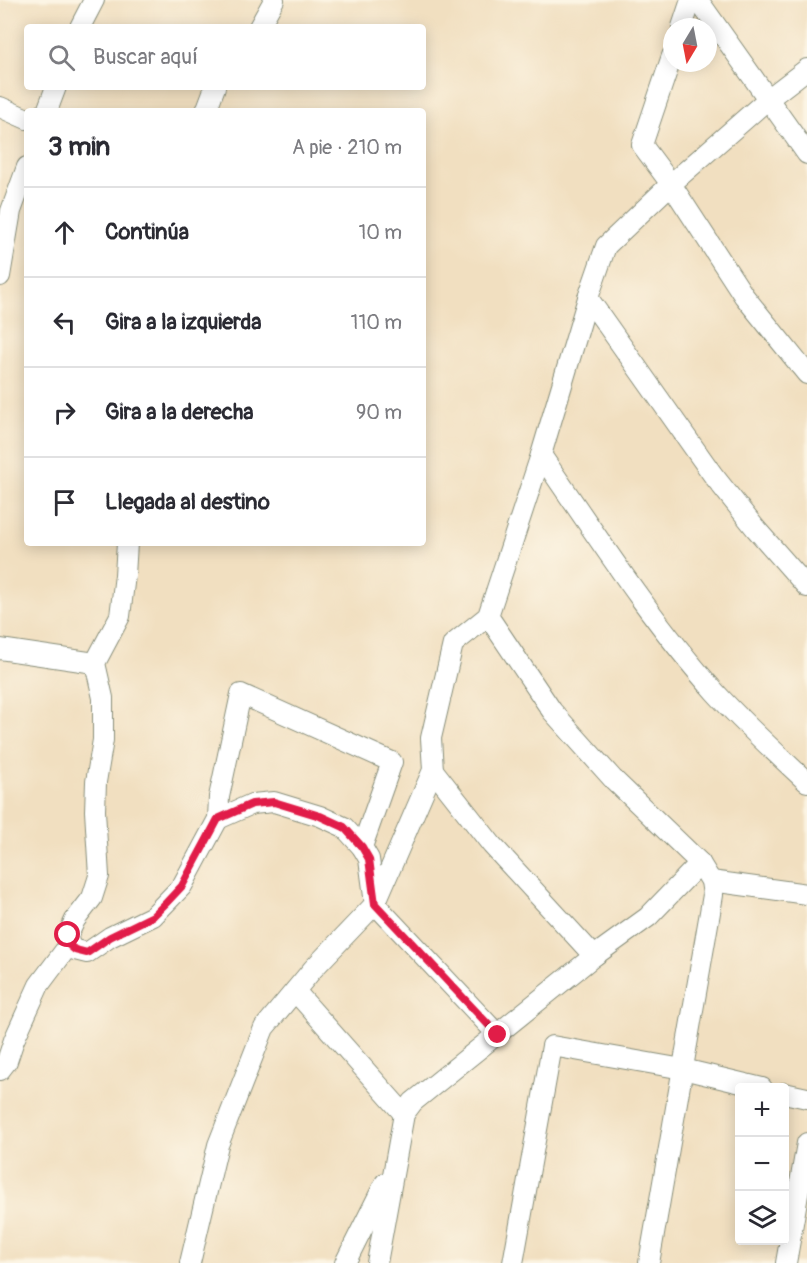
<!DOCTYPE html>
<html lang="es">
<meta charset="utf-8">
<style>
body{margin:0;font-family:Pangolin,sans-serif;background:#f2f2f3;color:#2b2b33}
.controls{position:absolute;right:18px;bottom:18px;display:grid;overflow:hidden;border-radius:6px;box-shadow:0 3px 15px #0003}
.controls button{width:54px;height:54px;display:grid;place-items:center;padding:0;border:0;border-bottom:2px solid #e1e1e2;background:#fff;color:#2b2b33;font:30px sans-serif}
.compass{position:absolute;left:663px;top:18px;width:54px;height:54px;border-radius:50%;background:#fff;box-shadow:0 3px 15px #0003;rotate:190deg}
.stop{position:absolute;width:18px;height:18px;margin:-14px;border:4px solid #e11d48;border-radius:50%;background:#fff}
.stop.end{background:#e11d48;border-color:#fff;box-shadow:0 2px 6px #0008}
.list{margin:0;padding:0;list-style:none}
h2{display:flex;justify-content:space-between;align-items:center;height:78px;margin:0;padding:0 24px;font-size:26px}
h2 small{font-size:20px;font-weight:400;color:#7c7c81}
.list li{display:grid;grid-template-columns:39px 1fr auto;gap:18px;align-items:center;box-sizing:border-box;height:90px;padding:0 24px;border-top:2px solid #e1e1e2}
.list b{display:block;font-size:22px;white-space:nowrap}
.list em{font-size:20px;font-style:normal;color:#7c7c81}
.icon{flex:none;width:33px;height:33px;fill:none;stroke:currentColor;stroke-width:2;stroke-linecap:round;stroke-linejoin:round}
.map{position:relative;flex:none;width:807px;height:1263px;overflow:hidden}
.search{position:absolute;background:#fff;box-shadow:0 3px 15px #0003;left:24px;top:24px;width:402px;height:66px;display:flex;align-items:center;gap:15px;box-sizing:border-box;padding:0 21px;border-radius:6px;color:#7c7c81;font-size:22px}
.panel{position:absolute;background:#fff;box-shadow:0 3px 15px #0003;left:24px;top:108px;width:402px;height:438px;border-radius:6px}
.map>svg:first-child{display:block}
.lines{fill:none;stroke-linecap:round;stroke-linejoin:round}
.street-casing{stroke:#888e7a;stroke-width:22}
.street{stroke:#fff;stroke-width:20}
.route{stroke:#e11d48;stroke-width:8}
</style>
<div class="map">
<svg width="807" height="1263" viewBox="0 0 807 1263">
<rect width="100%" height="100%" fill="#fcf5e5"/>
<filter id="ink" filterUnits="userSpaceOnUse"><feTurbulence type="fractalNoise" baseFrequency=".0167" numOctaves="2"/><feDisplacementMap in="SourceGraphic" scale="12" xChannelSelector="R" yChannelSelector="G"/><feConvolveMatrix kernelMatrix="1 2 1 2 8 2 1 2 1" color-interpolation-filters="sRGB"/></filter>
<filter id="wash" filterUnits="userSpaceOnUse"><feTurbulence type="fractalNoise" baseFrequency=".008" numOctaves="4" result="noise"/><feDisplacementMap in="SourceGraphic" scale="24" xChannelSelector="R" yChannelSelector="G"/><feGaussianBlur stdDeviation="1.35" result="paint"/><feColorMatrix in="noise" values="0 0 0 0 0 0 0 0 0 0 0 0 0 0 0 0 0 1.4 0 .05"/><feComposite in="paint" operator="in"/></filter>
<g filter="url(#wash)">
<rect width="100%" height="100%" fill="#f1dfc0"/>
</g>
<g filter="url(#ink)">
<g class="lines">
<g class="street-casing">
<g id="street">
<polyline points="698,0 807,154"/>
<polyline points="80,27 94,0"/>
<polyline points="259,27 274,0"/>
<polyline points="682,27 691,0"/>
<polyline points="672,56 642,145 671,184 744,296 807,374"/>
<polyline points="0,107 27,119"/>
<polyline points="47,111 56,87"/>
<polyline points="206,111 215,87"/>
<polyline points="0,276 11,211 27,167"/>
<polyline points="588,298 713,475 756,529 807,587"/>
<path d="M 541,455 C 597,536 650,619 715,692 C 744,724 776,753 807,782"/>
<polyline points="488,616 552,711 613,779 700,863 711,881 713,895 649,1263"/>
<polyline points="0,649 95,663"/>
<polyline points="433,770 492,845 594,956"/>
<polyline points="218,819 252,804 274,802 320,816 344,827 362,847 369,859 375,904 498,1035"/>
<polyline points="711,881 807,894"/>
<polyline points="69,945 75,950 87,953 110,937 153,916 182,886 218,819 219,797 241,694 392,762 362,847"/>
<polyline points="295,991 404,1114"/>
<polyline points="0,1070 7,1061 14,1040 39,985 69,945 68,935 75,920 92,898 99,876 95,811 96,782 103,740 103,698 95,663 120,616 125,575 127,543"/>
<polyline points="784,1093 807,1098"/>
<polyline points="190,1263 218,1145 264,1028 313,969 375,904 433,770 431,738 453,644 488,616 541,455 588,298 606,246 671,184 768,99 807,69"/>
<polyline points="345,1263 385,1183"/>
<polyline points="377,1263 404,1114 413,1102 594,956 648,917 700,863"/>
<polyline points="513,1263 552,1046 683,1069 762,1088"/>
<polyline points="786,1263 807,1143"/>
</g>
</g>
<use href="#street" class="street"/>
</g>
</g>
<g class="lines" filter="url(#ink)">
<polyline class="route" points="68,935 69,945 75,950 87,953 110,937 153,916 166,903 182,886 218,819 252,804 274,802 320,816 344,827 362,847 369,859 375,904 498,1035"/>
</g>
</svg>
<div class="controls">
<button>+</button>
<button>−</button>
<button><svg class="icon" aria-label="layers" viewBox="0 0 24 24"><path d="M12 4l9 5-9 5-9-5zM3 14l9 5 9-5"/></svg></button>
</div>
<svg class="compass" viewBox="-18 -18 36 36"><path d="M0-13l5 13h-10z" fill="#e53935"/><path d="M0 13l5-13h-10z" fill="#7c7c81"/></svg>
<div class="stop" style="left:68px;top:935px"></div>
<div class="stop end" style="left:498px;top:1035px"></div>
<div class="search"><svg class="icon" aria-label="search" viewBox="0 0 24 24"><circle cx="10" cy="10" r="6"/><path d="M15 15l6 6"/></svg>Buscar aquí</div>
<section class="panel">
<h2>3 min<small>A pie · 210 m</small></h2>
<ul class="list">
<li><svg class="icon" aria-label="ahead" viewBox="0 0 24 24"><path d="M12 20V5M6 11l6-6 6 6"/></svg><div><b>Continúa</b></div><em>10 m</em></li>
<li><svg class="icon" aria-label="left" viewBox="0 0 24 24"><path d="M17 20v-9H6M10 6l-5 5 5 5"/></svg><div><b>Gira a la izquierda</b></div><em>110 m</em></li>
<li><svg class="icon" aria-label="right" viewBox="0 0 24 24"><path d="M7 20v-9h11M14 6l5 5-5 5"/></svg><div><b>Gira a la derecha</b></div><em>90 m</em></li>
<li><svg class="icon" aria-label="arrive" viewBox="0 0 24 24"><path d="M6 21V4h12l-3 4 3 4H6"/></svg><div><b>Llegada al destino</b></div></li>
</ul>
</section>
</div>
